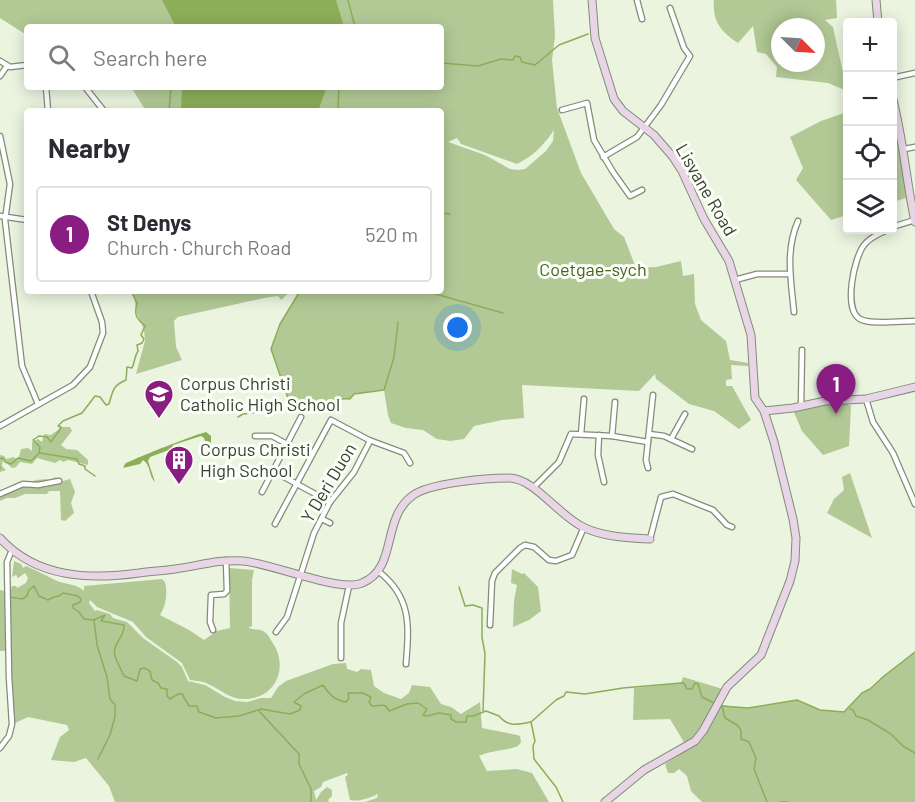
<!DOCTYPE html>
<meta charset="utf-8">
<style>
body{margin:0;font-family:Barlow,sans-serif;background:#f7f7f7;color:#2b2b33}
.controls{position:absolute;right:18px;top:18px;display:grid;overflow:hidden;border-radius:6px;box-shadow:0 3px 15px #0003}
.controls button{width:54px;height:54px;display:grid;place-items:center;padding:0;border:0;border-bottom:2px solid #e1e1e2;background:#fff;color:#2b2b33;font:30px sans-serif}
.compass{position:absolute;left:771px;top:18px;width:54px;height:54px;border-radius:50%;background:#fff;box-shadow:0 3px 15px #0003;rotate:114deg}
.you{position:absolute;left:458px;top:328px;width:21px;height:21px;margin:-15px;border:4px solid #fff;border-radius:50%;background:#1a73e8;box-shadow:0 0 0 9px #1a73e833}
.badge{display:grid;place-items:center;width:39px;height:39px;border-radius:50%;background:#891d81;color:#fff;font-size:20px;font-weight:700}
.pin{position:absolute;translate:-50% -50px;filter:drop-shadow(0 2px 3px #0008)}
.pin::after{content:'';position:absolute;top:32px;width:21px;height:18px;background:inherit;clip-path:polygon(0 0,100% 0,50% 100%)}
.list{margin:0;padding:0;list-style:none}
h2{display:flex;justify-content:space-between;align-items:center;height:78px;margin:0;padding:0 24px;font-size:26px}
h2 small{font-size:20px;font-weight:400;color:#7c7c81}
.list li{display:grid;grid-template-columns:39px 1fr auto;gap:18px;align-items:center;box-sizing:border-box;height:96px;margin:0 12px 12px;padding:0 12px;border:2px solid #e1e1e2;border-radius:6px}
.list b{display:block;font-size:22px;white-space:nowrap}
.list p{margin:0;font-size:20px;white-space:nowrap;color:#7c7c81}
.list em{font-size:20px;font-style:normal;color:#7c7c81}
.icon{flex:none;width:33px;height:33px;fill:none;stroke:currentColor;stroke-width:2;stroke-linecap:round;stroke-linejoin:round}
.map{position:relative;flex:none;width:915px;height:802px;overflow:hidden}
.search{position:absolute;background:#fff;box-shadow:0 3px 15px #0003;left:24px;top:24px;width:420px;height:66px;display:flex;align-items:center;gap:15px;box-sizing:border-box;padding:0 21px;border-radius:6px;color:#7c7c81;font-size:22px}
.panel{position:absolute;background:#fff;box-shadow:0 3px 15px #0003;left:24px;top:108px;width:420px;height:186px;border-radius:6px}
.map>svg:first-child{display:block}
.green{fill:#b2c996;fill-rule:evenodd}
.water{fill:#8bae58}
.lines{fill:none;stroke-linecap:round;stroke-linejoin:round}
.stream{stroke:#8bae58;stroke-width:1.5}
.street-casing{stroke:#838c79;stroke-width:7}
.secondary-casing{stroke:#838c79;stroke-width:9}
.street{stroke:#fff;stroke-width:4.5}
.secondary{stroke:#e8d6e6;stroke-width:7}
.labels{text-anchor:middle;stroke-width:6;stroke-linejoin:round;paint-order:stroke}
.street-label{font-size:18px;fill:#3a3e36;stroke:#fbfff6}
.park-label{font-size:18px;fill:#496024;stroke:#fbfff6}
.poi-label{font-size:18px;fill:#3a3e36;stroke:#fbfff6;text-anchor:start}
</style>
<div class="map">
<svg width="915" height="802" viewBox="0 0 915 802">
<rect width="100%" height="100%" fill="#eaf4df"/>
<g class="green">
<path d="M 0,0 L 553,0 L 555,36 L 552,60 L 557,108 L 581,173 L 614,229 L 624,237 L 636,268 L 656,267 L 681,261 L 683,276 L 694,274 L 695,304 L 701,320 L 726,341 L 730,360 L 748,363 L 748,366 L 731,365 L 732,379 L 726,380 L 726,386 L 732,386 L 751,420 L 739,429 L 714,411 L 689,404 L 656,379 L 655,374 L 639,391 L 522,385 L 524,418 L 502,420 L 474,426 L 464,439 L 450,441 L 437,439 L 423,430 L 406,428 L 391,423 L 388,415 L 384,390 L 354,394 L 350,399 C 330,397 309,409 290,404 L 271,349 L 280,324 L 300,291 L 441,291 L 441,111 L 146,111 L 131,87 L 441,87 L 441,27 L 27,27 L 27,34 L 25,34 L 0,18 ZM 554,130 L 553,141 L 546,151 L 525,169 L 518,170 L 510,169 L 485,155 L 448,142 L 457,138 L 461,144 L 517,164 C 533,156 544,145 554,130 Z"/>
<path d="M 714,0 L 836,0 L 837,18 L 825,20 L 833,27 L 847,91 L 828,83 L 776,77 L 777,67 L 766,54 L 757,52 L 753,26 L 738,43 C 721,32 712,21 714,0 ZM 780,27 L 816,27 L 816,63 L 780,63 Z"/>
<polygon points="847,112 847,215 831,220 796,180 803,168 790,137 821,121"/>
<polygon points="892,113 899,142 906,198 893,202"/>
<polygon points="133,291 291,291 281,300 278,296 264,298 178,317 174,321 176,347 182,360 136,374 145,341 144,329 137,314"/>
<polygon points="831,403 846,403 851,406 849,446 823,455 802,431 793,410"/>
<polygon points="62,427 70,427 72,431 61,445 66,449 77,450 88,460 88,465 68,460 63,462 60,460 55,463 37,458 32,464 20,462 16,467 12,468 3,460 2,466 6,470 0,472 0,455 4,456 6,459 14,457 16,459 19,457 21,449 28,448 32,451 32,442 38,439 42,442 44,434 51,435"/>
<polygon points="850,473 872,538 827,513 834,499 844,490 842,477"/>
<path d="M 55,477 L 63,481 L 70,479 L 75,492 L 71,503 L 74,513 L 65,521 L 61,520 L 60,491 L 49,491 L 47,494 L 25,494 L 15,498 L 7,498 L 0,501 L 0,493 L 13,490 L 18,483 C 29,483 41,477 51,480 Z"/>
<path d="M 14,561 L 21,564 L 23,568 L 26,566 C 35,570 44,574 53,579 C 63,585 76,583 84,591 L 84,586 L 162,579 L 165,582 C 168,593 166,605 160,615 L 189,630 L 204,640 L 217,631 L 230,628 L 229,568 L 254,570 L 252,580 L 252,627 L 250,626 L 249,628 C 253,630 259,629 263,631 C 267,633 270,638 272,642 C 289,665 277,698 246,699 C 230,700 222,690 208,684 C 203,681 196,681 190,680 L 182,663 L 146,637 L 133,622 L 97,607 L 90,600 L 89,603 L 95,611 L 97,610 L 110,614 L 113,618 L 127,622 L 143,638 L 177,662 L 182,667 L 188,681 L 205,685 L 225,697 L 235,701 L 247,702 L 261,698 L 271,698 L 278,687 L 286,681 L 333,664 L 346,663 L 347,669 L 357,672 L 361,669 L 371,670 L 374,686 L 384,693 L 401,699 L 409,693 L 412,685 L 430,687 L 441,704 L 451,707 L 461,714 L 480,702 L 482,728 L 517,735 L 520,736 L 521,742 L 518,746 C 506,751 491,750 479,756 L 487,771 L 517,769 L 532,773 L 549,802 L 365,802 L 377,798 L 378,794 C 369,798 359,802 350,800 L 345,777 L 348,775 L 347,773 L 323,782 L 321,787 L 314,791 L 316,800 L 321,792 L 327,787 L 332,790 L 332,796 L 328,800 L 329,802 L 115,802 L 109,786 L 86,758 L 74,762 L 51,760 L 60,737 L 69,730 L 67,725 L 28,717 L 13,724 L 6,611 L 7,651 L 0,651 L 0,590 L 10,592 L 12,586 L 16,586 L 17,588 L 26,583 L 28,578 L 25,573 L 18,578 L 16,575 L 12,577 Z"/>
<polygon points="512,569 522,574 524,573 538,587 541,611 529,620 513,627 514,601 517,585 511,583"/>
<polygon points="915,652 915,802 702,802 691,791 687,776 679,769 674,773 668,773 665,764 701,739 720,705 748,708 797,700 820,710 844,712 862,693 870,689 884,676"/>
<polygon points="683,677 723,689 695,738 685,744 670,719 633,720 634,688 681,683"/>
</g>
<g class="water">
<polygon points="162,0 336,0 344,27 176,27"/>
<polygon points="182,87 327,87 318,111 181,111"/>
<path d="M 206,432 L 211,436 L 211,449 L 207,448 L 204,438 L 201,436 L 173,445 L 172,448 L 175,452 L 179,470 L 176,468 L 169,450 L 150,457 L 148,461 L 155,482 C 149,477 151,465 143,460 L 140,464 L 123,468 C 124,467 124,465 125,464 C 130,460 197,434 206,432 Z"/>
</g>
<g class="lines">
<g class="stream">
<polyline points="348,0 355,27"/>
<polyline points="441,63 478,66 501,59 513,60 515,56 520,57 522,62 535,65 559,45 588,34"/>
<polyline points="339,87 338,106 340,111"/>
<polyline points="169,111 171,87"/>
<polyline points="441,213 450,214"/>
<polyline points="425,291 503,313"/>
<path d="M 291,404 C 310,409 330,397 350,399 L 354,394 L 384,390 L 394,357 L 398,322"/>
<polyline points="238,417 243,414 279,410 290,404 271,349 280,324 300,291"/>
<path d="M 39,453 L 40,447 L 33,440 L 39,436 L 47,437 L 51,442 C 54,436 59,433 61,427 L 58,426 L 63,421 L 82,413 L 95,396 L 100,397 L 106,405 L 109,404 C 113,391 112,386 126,380 L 127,367 L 132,368 C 135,362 134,357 138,351 L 137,345 L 142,343 L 144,339 L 141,335 L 145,326 C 136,318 134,315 137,303 L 131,291"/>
<polyline points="40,453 77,459 79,464 85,466 85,469 95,476"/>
<polyline points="0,459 3,458 5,462 11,464 18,458 31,461 39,453"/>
<polyline points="0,467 0,469"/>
<polyline points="459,587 465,606 473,605 482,608 482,637 485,654 483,711"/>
<path d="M 10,597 L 22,599 L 27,596 L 29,590 L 34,586 L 39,596 L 48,600 L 54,597 L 59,596 L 63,593 L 78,596 L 81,599 L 80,602 L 73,605 L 73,608 L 79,612 L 84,619 L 94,620 L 105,615 L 101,621 L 124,625 C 125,634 118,639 115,648 C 112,656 121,668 124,676 L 137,681 L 140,669 L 144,668 L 150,671 L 152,680 L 158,683 L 161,688 L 167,689 L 167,696 L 170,699 L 178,694 L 182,694 L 189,706 L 197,706 L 199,712 L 216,718 L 239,716 L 261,709 L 290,714 L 300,710 L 301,706 L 294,702 L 304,694 L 323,685 C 329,694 334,700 346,702 L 349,698 L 348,693 L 363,693 L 371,697 L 369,702 L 372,706 C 381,706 385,702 389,711 L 407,704 L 418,703 L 427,709 L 423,715 L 427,716 L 439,713 L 451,715 L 451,719 L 456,722 L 466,722 L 467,716 L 473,716 L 486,711 L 499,716 C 508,727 517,725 531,722 L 535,741 L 533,746 L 534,759 L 556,787 L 563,802"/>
<polyline points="94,620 97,645 107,677 110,699 115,705 115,717 110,735 98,759"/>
<polyline points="719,705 722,706 725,718 737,725 741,730 741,739 749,742 756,758 754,769 767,802"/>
<polyline points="722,706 748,708 797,700 820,710 844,712 862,693 870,689 884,676 915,652"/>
<polyline points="850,709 853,710 856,716 868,720 891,734 903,746 915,753"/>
<polyline points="259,711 299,754 299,764 311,789 311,802"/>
<polyline points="531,722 556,700 564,696 566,692 585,694 623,688 681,683 684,683 687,689 692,689 695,683 698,684 702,697 714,703"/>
<polyline points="781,802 788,802"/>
</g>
<g class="street-casing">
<g id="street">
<polyline points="637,0 642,19"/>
<polyline points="0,61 10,67 27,65"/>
<polyline points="0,76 7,66"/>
<polyline points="892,78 915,73"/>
<polyline points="46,87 48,111"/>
<polyline points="85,87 104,111"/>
<polyline points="562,110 587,103 594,140 613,172 630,196 642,190"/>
<polyline points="0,136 10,184 5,220 22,366 38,404"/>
<polyline points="904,149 915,147"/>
<polyline points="603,157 637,137 661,105 690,56 684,48 670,8"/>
<polyline points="0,216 27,220"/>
<polyline points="892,227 915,220"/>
<path d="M 887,230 C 879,234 870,237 864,245 C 854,258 843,309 860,319 C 870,325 902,321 915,321"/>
<polyline points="735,280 757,274 790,274"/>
<path d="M 794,312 C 791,280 785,251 798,221"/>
<polyline points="866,399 873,422 893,453 915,504"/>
<polyline points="801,406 802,350"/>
<polyline points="0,426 73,385 90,367 103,333 102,322 91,291"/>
<polyline points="581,434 584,399"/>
<polyline points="649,434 664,436 692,449"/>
<polyline points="599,435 598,455 604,482"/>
<polyline points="255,436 272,436 287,444"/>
<polyline points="612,436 615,402"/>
<polyline points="671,439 685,414"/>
<polyline points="648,468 646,460 653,395"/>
<polyline points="273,471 330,502"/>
<polyline points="534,487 559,462 571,434 612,436 648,442"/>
<polyline points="262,492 301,417"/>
<polyline points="0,494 23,484 38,485 59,481"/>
<polyline points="322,519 330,523"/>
<polyline points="275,524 331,420 369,440 404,453 410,463"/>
<polyline points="650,539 661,497 673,494 713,510 727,525 732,527"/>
<path d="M 378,571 C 412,597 409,626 406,664"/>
<polyline points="490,625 492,581 495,573 520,548 525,545 534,547 549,560 556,561 572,555 584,527"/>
<polyline points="213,630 210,622 211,595 224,594 227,591 226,560"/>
<polyline points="276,632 287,617 314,533 330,502 354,472 370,441"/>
<polyline points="341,658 341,623 349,586"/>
<polyline points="0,748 9,736 12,724 9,677 7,562 12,550"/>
</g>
</g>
<g class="secondary-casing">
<g id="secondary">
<polyline points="592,0 595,38 614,99 623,111 654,135 673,157 682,171 704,219 729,261 751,335 755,398 764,411 774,442 793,519 796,538 795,561 790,581 761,655 727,687 703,731 695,741 644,770 605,802"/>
<polyline points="876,0 878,22"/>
<path d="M 892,96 C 903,137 906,180 915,222"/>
<polyline points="764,411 793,408 825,401 866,399 915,387"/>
<path d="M 0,538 C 36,578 90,580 139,573 C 151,571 163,571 175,569 C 198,566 219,559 243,561 C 271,563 340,593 362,583 C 398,569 381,519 412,496 C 428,483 487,478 509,478 C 534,478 558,515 583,527 C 603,537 628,538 650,539"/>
</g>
</g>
<use href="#street" class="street"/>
<use href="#secondary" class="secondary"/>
</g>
<defs>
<g id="school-pin" transform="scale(1.5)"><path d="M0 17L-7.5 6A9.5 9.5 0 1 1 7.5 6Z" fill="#891d81" stroke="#fbfff6"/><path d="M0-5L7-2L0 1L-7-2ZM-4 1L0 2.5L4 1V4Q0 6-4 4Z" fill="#fff"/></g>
<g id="building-pin" transform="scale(1.5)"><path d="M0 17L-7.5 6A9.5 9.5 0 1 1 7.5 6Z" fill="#891d81" stroke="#fbfff6"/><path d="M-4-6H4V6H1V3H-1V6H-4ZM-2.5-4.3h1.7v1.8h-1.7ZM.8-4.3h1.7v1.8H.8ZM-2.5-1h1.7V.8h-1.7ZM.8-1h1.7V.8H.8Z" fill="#fff"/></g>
</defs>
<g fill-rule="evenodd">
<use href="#school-pin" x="159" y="394"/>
<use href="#building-pin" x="179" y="460"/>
</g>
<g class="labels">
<g class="street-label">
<text transform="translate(706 190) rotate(60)" y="6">Lisvane Road</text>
<text transform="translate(329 483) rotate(-59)" y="6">Y Deri Duon</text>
</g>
<g class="park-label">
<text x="593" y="276">Coetgae-sych</text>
</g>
<g class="poi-label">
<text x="180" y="390">Corpus Christi<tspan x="180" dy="21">Catholic High School</tspan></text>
<text x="200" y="456">Corpus Christi<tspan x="200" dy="21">High School</tspan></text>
</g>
</g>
</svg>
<div class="controls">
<button>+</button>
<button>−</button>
<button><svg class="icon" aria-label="locate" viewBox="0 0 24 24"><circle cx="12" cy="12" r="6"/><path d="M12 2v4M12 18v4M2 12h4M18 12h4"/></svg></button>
<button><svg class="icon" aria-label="layers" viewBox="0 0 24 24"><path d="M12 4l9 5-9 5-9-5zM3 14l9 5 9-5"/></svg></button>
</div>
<svg class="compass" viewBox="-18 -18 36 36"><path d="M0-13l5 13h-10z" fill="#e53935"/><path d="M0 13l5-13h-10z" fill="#7c7c81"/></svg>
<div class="you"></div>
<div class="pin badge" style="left:836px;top:414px">1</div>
<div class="search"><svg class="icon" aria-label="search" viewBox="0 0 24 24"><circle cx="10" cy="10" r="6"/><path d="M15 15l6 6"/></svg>Search here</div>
<section class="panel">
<h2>Nearby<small></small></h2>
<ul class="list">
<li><span class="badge">1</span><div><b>St Denys</b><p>Church · Church Road</p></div><em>520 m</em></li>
</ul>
</section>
</div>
